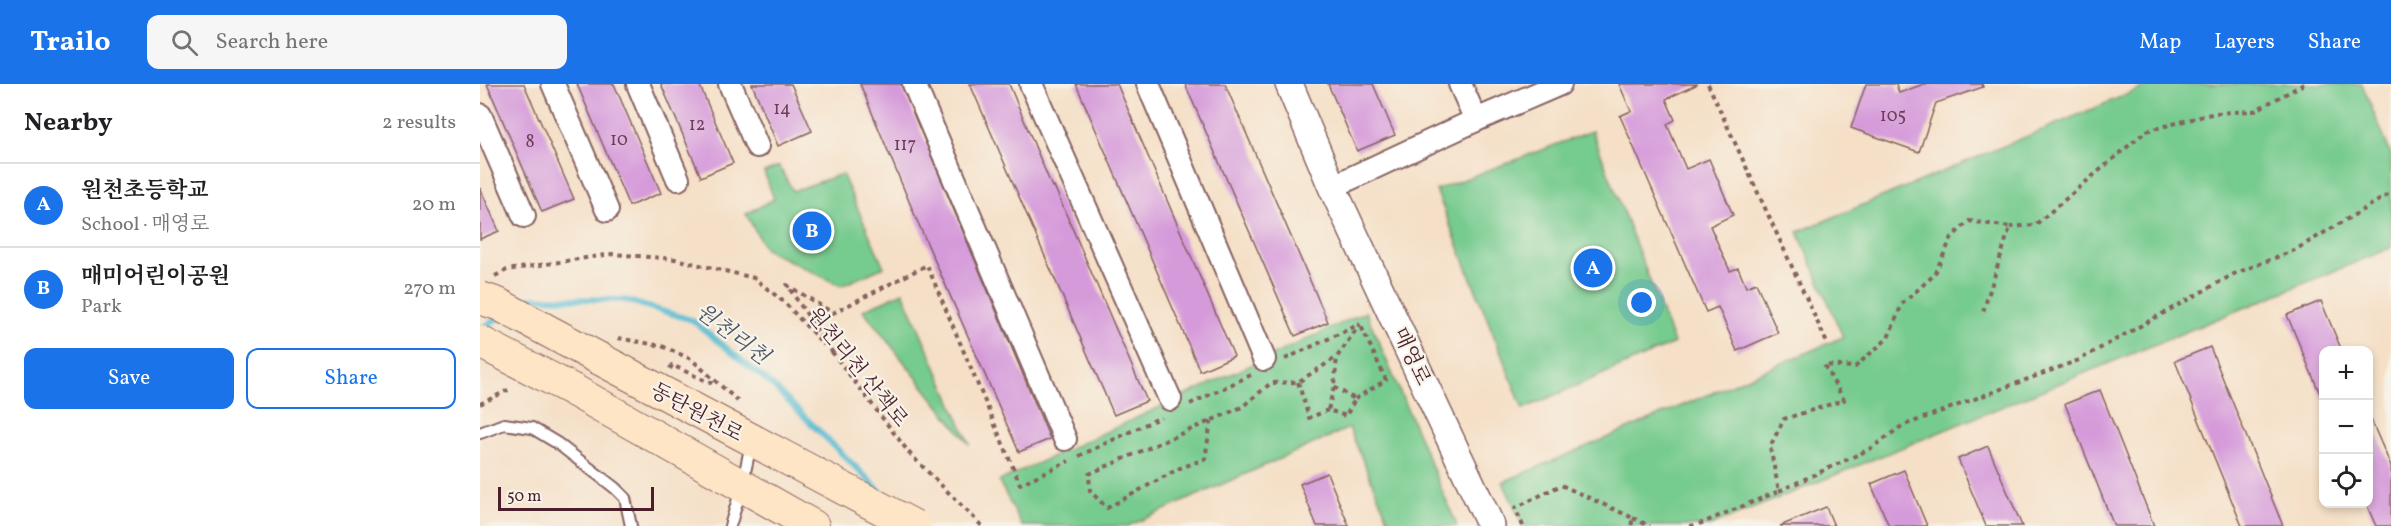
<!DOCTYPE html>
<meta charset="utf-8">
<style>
body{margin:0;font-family:Vollkorn,"Noto Serif KR",serif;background:#f6f6f6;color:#202124}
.controls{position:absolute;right:18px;bottom:18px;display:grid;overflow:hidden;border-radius:12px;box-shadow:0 3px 9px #0003}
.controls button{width:54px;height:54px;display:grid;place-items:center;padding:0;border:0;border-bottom:2px solid #e0e0e0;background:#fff;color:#202124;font:30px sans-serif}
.scale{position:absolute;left:18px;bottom:15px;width:156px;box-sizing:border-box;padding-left:6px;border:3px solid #4a1f2b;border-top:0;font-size:16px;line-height:21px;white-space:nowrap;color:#4a1f2b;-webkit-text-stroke:4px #f7f3e8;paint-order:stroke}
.you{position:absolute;left:1162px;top:219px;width:21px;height:21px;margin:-15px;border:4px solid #fff;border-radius:50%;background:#1a73e8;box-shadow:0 0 0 9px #1a73e833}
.badge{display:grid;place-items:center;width:39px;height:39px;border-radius:50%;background:#1a73e8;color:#fff;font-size:20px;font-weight:700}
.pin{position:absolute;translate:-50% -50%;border:3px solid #fff;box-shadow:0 2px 6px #0006}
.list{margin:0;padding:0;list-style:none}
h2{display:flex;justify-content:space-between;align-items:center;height:78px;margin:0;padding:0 24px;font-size:26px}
h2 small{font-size:20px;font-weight:400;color:#757577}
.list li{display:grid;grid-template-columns:39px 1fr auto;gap:18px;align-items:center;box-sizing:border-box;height:84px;padding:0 24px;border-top:2px solid #e0e0e0}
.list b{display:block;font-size:22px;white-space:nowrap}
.list p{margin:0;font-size:20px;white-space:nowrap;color:#757577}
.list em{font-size:20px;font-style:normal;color:#757577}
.actions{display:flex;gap:12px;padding:18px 24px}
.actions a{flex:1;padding:14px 0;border:2px solid #1a73e8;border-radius:12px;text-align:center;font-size:21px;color:#1a73e8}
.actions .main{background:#1a73e8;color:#fff}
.icon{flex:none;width:33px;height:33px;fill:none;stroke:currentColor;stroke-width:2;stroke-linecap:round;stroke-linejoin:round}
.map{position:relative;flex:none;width:1911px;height:442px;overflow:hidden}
header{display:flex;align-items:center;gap:36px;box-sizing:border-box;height:84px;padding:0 30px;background:#1a73e8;color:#fff}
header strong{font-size:28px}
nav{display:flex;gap:33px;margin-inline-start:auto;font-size:21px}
.search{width:420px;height:54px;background:#f6f6f6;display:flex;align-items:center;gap:15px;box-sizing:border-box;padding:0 21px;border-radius:12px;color:#757577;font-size:22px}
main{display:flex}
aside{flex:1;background:#fff}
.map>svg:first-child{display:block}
.green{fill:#76cb8e;stroke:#60755c;stroke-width:1.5}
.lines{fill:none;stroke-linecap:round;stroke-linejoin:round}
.stream{stroke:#52bad0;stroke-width:6}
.building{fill:#d59ada}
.service-casing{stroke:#866261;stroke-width:14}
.minor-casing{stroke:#866261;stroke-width:26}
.tertiary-casing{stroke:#866261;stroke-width:30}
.secondary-casing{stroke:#866261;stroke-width:34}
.path{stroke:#866261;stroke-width:4;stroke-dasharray:4.5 4.5;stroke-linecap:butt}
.service{stroke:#fff;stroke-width:10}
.minor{stroke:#fff;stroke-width:22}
.tertiary{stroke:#fff;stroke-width:27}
.secondary{stroke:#fde5c5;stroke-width:32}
.secondary-bridge-casing{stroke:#866261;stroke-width:34;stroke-linecap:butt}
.secondary-bridge{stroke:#fde5c5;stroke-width:32}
.labels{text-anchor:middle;stroke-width:4.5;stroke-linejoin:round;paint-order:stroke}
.number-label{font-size:18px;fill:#6d3e57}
.street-label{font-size:21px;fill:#4a1f2b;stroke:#f7f3e8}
.water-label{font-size:22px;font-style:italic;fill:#4d5565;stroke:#f7f3e8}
</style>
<header>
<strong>Trailo</strong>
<div class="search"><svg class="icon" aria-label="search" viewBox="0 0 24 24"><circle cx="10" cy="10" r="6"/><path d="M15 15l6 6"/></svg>Search here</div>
<nav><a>Map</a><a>Layers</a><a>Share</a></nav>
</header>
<main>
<aside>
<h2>Nearby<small>2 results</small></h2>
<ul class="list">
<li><span class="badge">A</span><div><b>원천초등학교</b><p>School · 매영로</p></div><em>20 m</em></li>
<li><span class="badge">B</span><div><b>매미어린이공원</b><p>Park</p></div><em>270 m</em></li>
</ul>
<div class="actions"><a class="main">Save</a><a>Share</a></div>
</aside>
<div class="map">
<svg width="1911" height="442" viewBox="0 0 1911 442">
<rect width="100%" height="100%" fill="#f7f3e8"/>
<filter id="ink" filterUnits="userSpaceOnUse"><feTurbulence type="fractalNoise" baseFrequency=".0167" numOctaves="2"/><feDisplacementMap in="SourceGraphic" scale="12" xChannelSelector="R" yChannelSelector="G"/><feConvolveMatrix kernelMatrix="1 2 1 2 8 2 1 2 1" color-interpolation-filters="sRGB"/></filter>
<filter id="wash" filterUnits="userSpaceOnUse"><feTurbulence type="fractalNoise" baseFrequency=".008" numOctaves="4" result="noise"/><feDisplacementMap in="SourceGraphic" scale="24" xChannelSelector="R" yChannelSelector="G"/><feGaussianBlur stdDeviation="1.35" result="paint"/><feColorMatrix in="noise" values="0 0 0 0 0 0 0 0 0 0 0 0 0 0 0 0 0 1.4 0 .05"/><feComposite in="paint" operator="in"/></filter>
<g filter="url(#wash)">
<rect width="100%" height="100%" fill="#f5dfc6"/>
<g class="green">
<polygon points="1672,0 1882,0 1911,71 1911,164 1230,442 1043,442 1023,398 1363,253 1318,148"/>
<polygon points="1112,47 1194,259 1043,325 956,106"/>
<polygon points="299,82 313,107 362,90 404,183 361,202 285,165 266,130 294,115 284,88"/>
<polygon points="423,208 490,361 383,226"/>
<polygon points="886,228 977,442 911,442 869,344 648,442 542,442 519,397"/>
</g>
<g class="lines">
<g class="stream">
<polyline points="39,222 52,214 145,216 212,236 292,301 403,410"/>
<polyline points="0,245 20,233"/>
</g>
</g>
<g id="blocks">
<g class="building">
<polygon points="7,0 44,0 94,115 62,128"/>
<polygon points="97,0 134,0 181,109 149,122"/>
<polygon points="181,0 219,0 253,79 221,93"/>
<polygon points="272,0 311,0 332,47 298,62"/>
<polygon points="380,0 421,0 570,355 539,368 436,134"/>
<polygon points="490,0 529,0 572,103 574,102 667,317 634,331"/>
<polygon points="596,0 637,0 754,272 720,287"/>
<polygon points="705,0 745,0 848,238 815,252"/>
<polygon points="848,0 893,0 915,51 877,67"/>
<polygon points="1139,0 1218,0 1186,15 1195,36 1187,40 1206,85 1229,75 1253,131 1230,142 1250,187 1258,184 1266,203 1276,199 1298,249 1257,267 1238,223 1226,228 1140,32 1151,27"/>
<polygon points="1386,0 1416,0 1419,9 1444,0 1502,0 1503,3 1456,19 1439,68 1371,44"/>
<polygon points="0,104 19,147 0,155"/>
<polygon points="1841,217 1862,267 1844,267 1843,317 1807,231"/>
<polygon points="1730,263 1803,442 1762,442 1695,277"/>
<polygon points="1620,306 1674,442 1634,442 1585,320"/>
<polygon points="1888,329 1911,382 1911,442 1896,442 1888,424"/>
<polygon points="1508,362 1542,442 1506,442 1478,375"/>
<polygon points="1424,386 1447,442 1409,442 1391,400"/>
<polygon points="847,389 869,442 837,442 820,400"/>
<polygon points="1346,423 1354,442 1300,442"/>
</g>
</g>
</g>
<g filter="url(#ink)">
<use href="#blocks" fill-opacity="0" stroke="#866261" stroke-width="1.5"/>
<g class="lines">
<g class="service-casing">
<g id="service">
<polyline points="0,349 24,340 52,344 77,359 135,404 145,414 151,442"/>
<polyline points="250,442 262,402 271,360"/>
</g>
</g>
<g class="minor-casing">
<g id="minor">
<polyline points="73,0 127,126"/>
<polyline points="158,0 198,95"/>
<polyline points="250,0 277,62"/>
<polyline points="434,0 585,355"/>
<polyline points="551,0 690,315"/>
<polyline points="668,0 784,275"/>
<polyline points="980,0 996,36"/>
<polyline points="0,31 44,132"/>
<polyline points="852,103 996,36 1080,0"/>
</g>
</g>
<g class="tertiary-casing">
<polyline id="tertiary" points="809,0 852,103 1011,442"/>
</g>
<g class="secondary-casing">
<g id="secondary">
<polyline points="120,275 291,366"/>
<polyline points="93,306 333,442"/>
</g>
</g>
<g class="path">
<polyline points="1228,0 1347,259"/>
<polyline points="1530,143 1555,141 1666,47 1735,29 1774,27 1824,0"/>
<polyline points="15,192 27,186 132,170 195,175 274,194 304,218 344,261"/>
<polyline points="138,254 182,262 211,275 260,319"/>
<polyline points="352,268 430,370 502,442"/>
<polyline points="353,269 307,201 353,229 447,181 540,400 589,377"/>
<polyline points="805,275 880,240"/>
<polyline points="190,285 192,281 230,299 233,295"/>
<polyline points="818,298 829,334 848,326"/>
<polyline points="854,303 875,315 866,332 848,326 854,303 857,273 880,240"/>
<polyline points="875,315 906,296 880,240"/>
<polyline points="0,320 32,304"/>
<polyline points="710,320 771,291"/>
<polyline points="731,337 725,375 700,384 627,424 610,407 609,390 762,323 791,299 818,298 857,273"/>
<polyline points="599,372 681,333"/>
<polyline points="1299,407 1390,365 1422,342 1599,276 1754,190 1815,166 1911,109"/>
<polyline points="1153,434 1170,442"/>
<polyline points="1043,442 1035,424 1081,401 1153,434 1151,442"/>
<polyline points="1210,442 1222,439 1299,407 1290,363 1304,335 1364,316 1344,281 1375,283 1408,254 1422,220 1454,191 1472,153 1489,137 1530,143 1502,231"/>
</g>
<use href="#service" class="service"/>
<use href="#minor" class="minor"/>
<use href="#tertiary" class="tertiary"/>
<use href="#secondary" class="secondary"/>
<g class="secondary-bridge-casing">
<g id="secondary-bridge">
<polyline points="0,214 18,220 120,275"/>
<polyline points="0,258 93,306"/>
<polyline points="291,366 434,442"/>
</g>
</g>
<use href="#secondary-bridge" class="secondary-bridge"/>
</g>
</g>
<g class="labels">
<g class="number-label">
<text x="302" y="30">14</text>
<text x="1413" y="37">105</text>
<text x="217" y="46">12</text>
<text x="139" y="61">10</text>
<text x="50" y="63">8</text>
<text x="425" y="66">117</text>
</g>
<g class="street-label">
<text transform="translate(932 272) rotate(65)" y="7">매영로</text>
<text transform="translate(378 283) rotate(51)" y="7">원천리천 산책로</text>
<text transform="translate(217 328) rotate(28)" y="7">동탄원천로</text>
</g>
<g class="water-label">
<text transform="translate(253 249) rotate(37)" y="8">원천리천</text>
</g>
</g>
</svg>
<div class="controls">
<button>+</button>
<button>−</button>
<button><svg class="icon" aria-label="locate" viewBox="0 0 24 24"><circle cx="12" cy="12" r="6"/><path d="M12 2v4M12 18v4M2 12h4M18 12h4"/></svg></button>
</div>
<div class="scale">50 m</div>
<div class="you"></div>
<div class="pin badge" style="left:1113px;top:184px">A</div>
<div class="pin badge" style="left:332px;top:147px">B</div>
</div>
</main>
